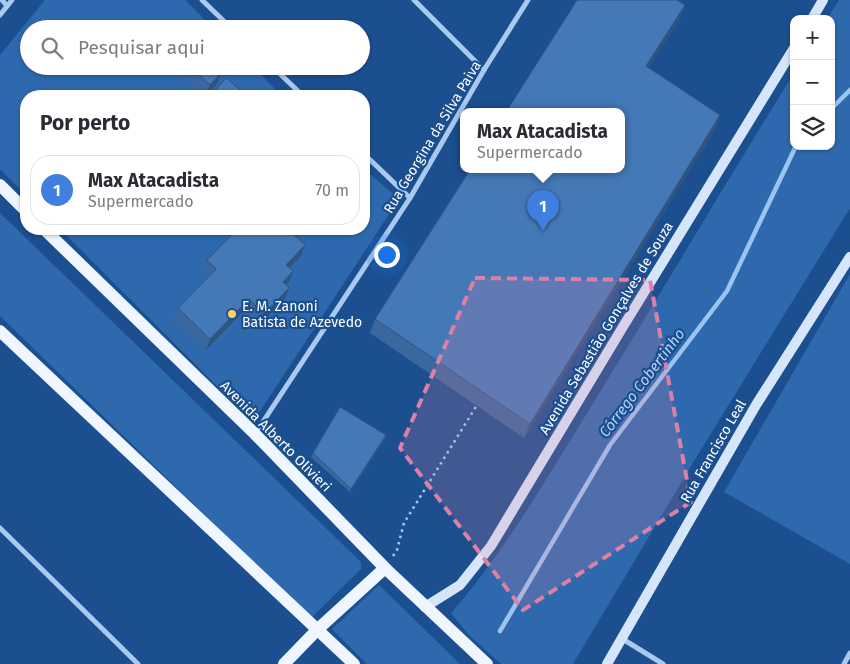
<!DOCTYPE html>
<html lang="pt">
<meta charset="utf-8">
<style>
body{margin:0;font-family:"Fira Sans",sans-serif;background:#f2f2f3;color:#2b2b33}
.controls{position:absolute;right:15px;top:15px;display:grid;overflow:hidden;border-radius:10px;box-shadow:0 1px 4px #0004}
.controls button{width:45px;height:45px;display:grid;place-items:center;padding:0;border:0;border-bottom:1px solid #e1e1e2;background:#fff;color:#2b2b33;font:25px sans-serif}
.you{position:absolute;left:386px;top:254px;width:18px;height:18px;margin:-12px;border:4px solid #fff;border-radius:50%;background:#1a73e8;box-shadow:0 0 0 8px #1a73e833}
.badge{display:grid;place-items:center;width:32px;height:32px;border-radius:50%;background:#ea580c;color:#fff;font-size:16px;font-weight:700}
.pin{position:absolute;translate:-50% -41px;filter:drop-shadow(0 1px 2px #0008)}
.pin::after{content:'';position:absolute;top:26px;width:18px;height:15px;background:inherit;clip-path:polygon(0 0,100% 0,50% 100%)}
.popup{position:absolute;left:460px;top:108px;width:165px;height:65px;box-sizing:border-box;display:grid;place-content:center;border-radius:10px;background:#fff;filter:drop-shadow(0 1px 4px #0005);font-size:16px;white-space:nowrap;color:#7c7c81}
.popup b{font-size:19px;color:#2b2b33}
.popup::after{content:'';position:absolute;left:50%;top:100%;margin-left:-10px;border:10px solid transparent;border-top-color:#fff}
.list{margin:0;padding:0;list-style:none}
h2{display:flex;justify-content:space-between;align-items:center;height:65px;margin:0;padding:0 20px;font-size:21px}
h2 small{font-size:16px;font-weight:400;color:#7c7c81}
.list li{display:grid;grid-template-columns:32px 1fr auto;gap:15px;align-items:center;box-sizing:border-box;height:70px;margin:0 10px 10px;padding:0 10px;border:1px solid #e1e1e2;border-radius:20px}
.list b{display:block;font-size:19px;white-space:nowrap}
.list p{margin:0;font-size:16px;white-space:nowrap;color:#7c7c81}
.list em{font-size:16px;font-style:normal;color:#7c7c81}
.icon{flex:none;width:28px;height:28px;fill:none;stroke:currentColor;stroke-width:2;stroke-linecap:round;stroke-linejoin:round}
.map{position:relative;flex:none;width:850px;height:664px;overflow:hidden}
.search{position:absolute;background:#fff;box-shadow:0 1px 4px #0004;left:20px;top:20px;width:350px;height:55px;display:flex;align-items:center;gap:12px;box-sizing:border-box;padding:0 18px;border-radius:28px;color:#7c7c81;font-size:19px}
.panel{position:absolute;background:#fff;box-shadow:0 1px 4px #0004;left:20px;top:90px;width:350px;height:145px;border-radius:20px}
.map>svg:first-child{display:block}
.green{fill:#2e69ad}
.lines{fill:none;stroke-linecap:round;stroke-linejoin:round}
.stream{stroke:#9cc4f0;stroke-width:4.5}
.path{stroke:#a9c9ee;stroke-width:2.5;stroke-dasharray:2.5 4;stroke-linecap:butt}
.minor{stroke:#a9c9ee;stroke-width:5}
.secondary{stroke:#d6e6fa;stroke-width:10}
.primary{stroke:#f0f6ff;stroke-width:12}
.wall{fill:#3a679d}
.shaded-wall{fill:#305480}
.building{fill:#4478b7;stroke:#305480}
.marked{fill:#dd80a5;fill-opacity:0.2;stroke:#dd80a5;stroke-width:4;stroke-dasharray:10 6;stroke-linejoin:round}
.poi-dot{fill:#ffd166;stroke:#1b4f8f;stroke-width:2}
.labels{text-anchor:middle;stroke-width:4.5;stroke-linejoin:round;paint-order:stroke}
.street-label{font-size:14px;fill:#fff;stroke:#1b4f8f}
.poi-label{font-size:14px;fill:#fff;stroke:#1b4f8f;text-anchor:start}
.water-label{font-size:15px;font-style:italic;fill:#b5d3f5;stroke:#1b4f8f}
</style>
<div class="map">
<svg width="850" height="664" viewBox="0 0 850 664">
<rect width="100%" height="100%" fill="#1b4f8f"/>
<g class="green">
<polygon points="45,0 185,0 214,29 29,29 29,66 252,66 282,96 26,96 26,195 0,169 0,55"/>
<path d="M 839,0 L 850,0 L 850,208 L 694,461 L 573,664 L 501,664 L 469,635 L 451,613 C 505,552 546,479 589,410 C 658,298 725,184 794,73 L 794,146 L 831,146 L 831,19 L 827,19 Z"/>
<polygon points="364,169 399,199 253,422 60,229 364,229"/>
<polygon points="0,213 361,562 361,569 311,618 0,316"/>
<polygon points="850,274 850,564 724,492"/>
<polygon points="379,585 460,664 367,664 332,629"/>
</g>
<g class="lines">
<g class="stream">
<polyline points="831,109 850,90"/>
<polyline points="500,631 610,445 727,291 796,146"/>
</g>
<polyline class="path" points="393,556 397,550 404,523 477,405"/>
<g class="minor">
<polyline points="2,0 7,6"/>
<polyline points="202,0 232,29"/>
<polyline points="414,0 484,70"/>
<polyline points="0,15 12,0"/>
<polyline points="272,66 303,96"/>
<polyline points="364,154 410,198"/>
<polyline points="255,434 410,198 484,70 528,0"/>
<polyline points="0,528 138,664"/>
<polyline points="621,638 663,664"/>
<polyline points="844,664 850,653"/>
</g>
<g class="secondary">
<polyline points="812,19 823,0"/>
<polyline points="425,607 460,585 491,546 624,325 794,48"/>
<polyline points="607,664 756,405 850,257"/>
</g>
<g class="primary">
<polyline points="0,185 26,211"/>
<polyline points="44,229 255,434 385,568 487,664"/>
<polyline points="0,331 354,664"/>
<polyline points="284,664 318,629 385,568"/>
</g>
</g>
<g class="wall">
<polygon points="680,19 648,68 715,130 524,438 370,333 375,319 506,112"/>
<polygon points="174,66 214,66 217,84 206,96"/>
<polygon points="301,256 289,268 293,271 289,282 286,286 289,288 285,299 260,325 245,310 206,350 174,319 178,308 208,277 203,271 207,260"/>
<polygon points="386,435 385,439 350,492 311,457 313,453"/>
</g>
<g class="shaded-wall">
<polygon points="685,5 680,19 640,81 646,66"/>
<polygon points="221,73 217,84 206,96 210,85"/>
<polygon points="720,115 715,130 524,438 530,424"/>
<polygon points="305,245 301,256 282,276 286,265"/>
<polygon points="293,271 289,282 278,293 283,282"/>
<polygon points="289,288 285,299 260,325 264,314"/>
<polygon points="249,299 245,310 206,350 210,339"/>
<polygon points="386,435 385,439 350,492 351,489"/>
</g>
<g class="building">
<polygon points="577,0 677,0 685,5 646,66 720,115 530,424 375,319 470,170 622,170 622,112 506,112"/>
<polygon points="190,66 214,66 221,73 210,85"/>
<polygon points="226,78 247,96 217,96 213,93"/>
<polygon points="237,229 288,229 305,245 286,265 293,271 283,282 289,288 264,314 249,299 210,339 178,308 216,269 207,260"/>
<polygon points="340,407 386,435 351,489 313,453"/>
</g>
<path class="marked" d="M 475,278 L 650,280 L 691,502 L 523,610 L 400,448 Z"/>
<circle class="poi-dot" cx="232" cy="314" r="5"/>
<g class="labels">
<g class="street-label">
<text transform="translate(432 137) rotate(-59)" y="5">Rua Georgina da Silva Paiva</text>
<text transform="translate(606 328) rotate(-59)" y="5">Avenida Sebastião Gonçalves de Souza</text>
<text transform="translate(276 436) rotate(45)" y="5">Avenida Alberto Olivieri</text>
<text transform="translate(713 451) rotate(-60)" y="5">Rua Francisco Leal</text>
</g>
<g class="poi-label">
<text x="242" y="311">E. M. Zanoni<tspan x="242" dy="16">Batista de Azevedo</tspan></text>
</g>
<g class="water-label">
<text transform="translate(642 383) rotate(-53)" y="5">Córrego Cobertinho</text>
</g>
</g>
</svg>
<div class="controls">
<button>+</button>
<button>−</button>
<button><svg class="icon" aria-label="layers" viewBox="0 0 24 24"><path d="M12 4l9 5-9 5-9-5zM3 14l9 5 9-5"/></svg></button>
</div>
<div class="you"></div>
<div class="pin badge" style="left:543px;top:231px;background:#3f7fe0">1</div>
<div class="popup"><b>Max Atacadista</b>Supermercado</div>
<div class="search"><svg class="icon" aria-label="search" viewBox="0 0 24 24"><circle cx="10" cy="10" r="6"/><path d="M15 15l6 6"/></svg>Pesquisar aqui</div>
<section class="panel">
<h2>Por perto<small></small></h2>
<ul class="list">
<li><span class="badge" style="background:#3f7fe0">1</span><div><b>Max Atacadista</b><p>Supermercado</p></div><em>70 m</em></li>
</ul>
</section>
</div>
